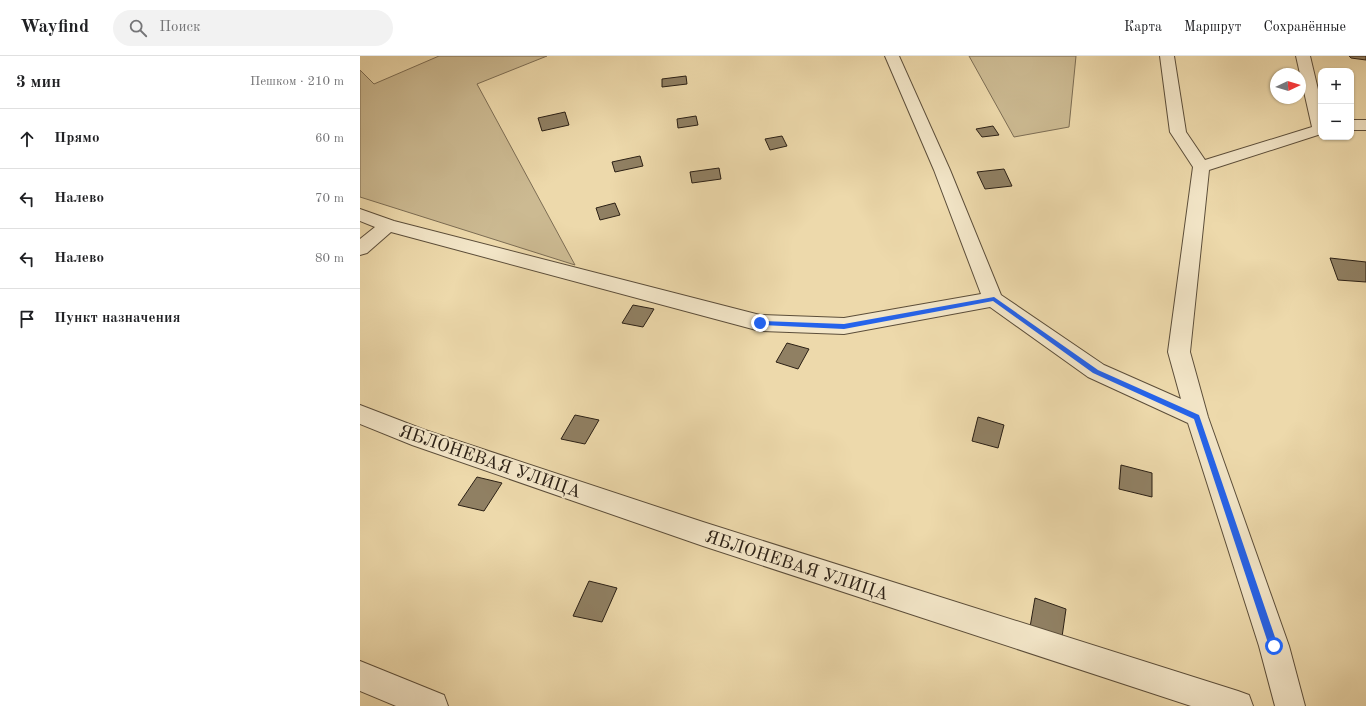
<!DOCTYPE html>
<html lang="ru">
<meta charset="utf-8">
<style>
body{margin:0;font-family:"Old Standard TT",serif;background:#f2f2f2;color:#202124}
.controls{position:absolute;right:12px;top:12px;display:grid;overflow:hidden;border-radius:8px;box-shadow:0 1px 3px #0004}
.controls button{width:36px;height:36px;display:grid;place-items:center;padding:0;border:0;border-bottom:1px solid #e0e0e0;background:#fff;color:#202124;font:20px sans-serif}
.compass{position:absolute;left:910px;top:12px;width:36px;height:36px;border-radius:50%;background:#fff;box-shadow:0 1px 3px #0004;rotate:86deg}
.stop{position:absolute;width:12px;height:12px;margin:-9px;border:3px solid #2563eb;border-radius:50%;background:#fff}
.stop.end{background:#2563eb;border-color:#fff;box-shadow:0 1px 4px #0008}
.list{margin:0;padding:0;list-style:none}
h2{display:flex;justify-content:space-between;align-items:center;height:52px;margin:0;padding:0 16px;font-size:17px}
h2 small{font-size:13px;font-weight:400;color:#757577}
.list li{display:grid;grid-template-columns:26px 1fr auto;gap:12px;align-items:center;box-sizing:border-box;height:60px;padding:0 16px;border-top:1px solid #e0e0e0}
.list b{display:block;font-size:15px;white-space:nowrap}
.list em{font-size:13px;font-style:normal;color:#757577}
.icon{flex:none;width:22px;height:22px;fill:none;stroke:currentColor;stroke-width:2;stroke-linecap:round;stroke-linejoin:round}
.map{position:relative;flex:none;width:1006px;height:650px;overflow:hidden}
header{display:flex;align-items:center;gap:24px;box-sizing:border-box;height:56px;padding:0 20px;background:#fff;border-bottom:1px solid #e0e0e0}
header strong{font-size:19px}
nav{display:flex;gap:22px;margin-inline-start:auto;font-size:14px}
.search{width:280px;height:36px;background:#f2f2f2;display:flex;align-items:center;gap:10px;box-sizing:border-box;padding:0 14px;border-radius:22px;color:#757577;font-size:15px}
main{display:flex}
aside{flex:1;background:#fff}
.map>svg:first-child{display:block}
.green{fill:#ccba92;stroke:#7c6d54}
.building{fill:#908063;stroke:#2b2015}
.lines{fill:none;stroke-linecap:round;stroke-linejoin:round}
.minor-casing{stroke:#5c4e3a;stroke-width:2}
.minor{fill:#f3e6c8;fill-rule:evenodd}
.route{fill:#2563eb}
.labels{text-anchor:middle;stroke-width:4;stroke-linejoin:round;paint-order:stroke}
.near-street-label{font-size:18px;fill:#2b2015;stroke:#f3e6c8}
</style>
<header>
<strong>Wayfind</strong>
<div class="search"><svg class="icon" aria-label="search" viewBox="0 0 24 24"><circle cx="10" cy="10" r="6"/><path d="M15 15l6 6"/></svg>Поиск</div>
<nav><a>Карта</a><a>Маршрут</a><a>Сохранённые</a></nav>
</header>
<main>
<aside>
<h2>3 мин<small>Пешком · 210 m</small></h2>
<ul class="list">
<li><svg class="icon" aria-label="ahead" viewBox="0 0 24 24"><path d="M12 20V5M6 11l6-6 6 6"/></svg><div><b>Прямо</b></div><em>60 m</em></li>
<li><svg class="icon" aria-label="left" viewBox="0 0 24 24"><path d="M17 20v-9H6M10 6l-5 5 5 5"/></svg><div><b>Налево</b></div><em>70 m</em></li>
<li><svg class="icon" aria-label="left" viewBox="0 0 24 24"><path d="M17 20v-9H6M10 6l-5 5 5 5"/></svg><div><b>Налево</b></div><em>80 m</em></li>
<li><svg class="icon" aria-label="arrive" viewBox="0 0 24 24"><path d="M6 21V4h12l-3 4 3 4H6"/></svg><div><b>Пункт назначения</b></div></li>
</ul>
</aside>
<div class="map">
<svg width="1006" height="650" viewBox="0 0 1006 650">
<rect width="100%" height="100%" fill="#edd9ab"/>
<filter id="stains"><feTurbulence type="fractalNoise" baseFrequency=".005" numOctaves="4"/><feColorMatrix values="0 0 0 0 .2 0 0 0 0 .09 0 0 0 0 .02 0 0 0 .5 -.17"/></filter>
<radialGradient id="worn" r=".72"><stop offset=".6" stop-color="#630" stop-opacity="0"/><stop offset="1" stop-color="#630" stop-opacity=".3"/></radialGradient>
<g class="green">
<polygon points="79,0 187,0 117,28 215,209 0,141 0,14 14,28"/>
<polygon points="609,0 716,0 709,71 654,81"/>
</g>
<g class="building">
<polygon points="989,0 1006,0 1006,4 991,2"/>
<polygon points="326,20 327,28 302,31 302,23"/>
<polygon points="205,56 209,69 182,75 178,62"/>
<polygon points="336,60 338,69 318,72 317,63"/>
<polygon points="633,70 639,79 622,81 616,73"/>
<polygon points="422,80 427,90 410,94 405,83"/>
<polygon points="280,100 283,110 255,116 252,106"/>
<polygon points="359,112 361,123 332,127 330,116"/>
<polygon points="644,113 652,130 625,133 617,116"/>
<polygon points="255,147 260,159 240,164 236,152"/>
<polygon points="970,202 1006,206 1006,226 978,224"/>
<polygon points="273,249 294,253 283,271 262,267"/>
<polygon points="427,287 449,293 438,313 416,306"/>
<polygon points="215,359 239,364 225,388 201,383"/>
<polygon points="618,361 644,369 638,392 612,385"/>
<polygon points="761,409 792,417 792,441 759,433"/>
<polygon points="117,421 142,427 124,455 98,449"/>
<polygon points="229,525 257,532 242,566 213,560"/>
<polygon points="675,542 706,553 701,588 669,577"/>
</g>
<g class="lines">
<g class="minor-casing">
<g id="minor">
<polygon points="525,0 539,0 590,114 641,239 744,309 821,343 808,296 833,111 810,76 800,0 814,0 826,76 845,104 952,71 936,0 950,0 961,46 961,78 849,114 830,296 848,361 929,590 945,650 915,650 899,590 828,367 728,321 630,251 484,278 400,275 31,176 7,197 0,199 0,183 15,171 0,165 0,153 34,165 400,259 484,262 621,238 574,114"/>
<rect x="991" y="64" width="15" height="10"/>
<polygon points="0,349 65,374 343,466 878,635 889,639 893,650 831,650 343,490 52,389 0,368"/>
<polygon points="0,605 84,639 88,650 36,650 0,635"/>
</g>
</g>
<use href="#minor" class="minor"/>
</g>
<polygon class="route" points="634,241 738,314 839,359 918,590 917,593 914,594 910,593 909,590 834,363 733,317 633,245 484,273 400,269 397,267 400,265 484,268"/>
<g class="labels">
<g class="near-street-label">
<text transform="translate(130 405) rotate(19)" y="6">ЯБЛОНЕВАЯ УЛИЦА</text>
<text transform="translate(437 509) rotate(18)" y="6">ЯБЛОНЕВАЯ УЛИЦА</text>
</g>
</g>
<rect width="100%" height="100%" filter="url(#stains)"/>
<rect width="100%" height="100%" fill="url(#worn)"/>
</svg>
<div class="controls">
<button>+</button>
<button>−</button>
</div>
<svg class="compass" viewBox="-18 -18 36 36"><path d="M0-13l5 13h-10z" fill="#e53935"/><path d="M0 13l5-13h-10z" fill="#757577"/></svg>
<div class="stop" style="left:914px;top:590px"></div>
<div class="stop end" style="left:400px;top:267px"></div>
</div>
</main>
